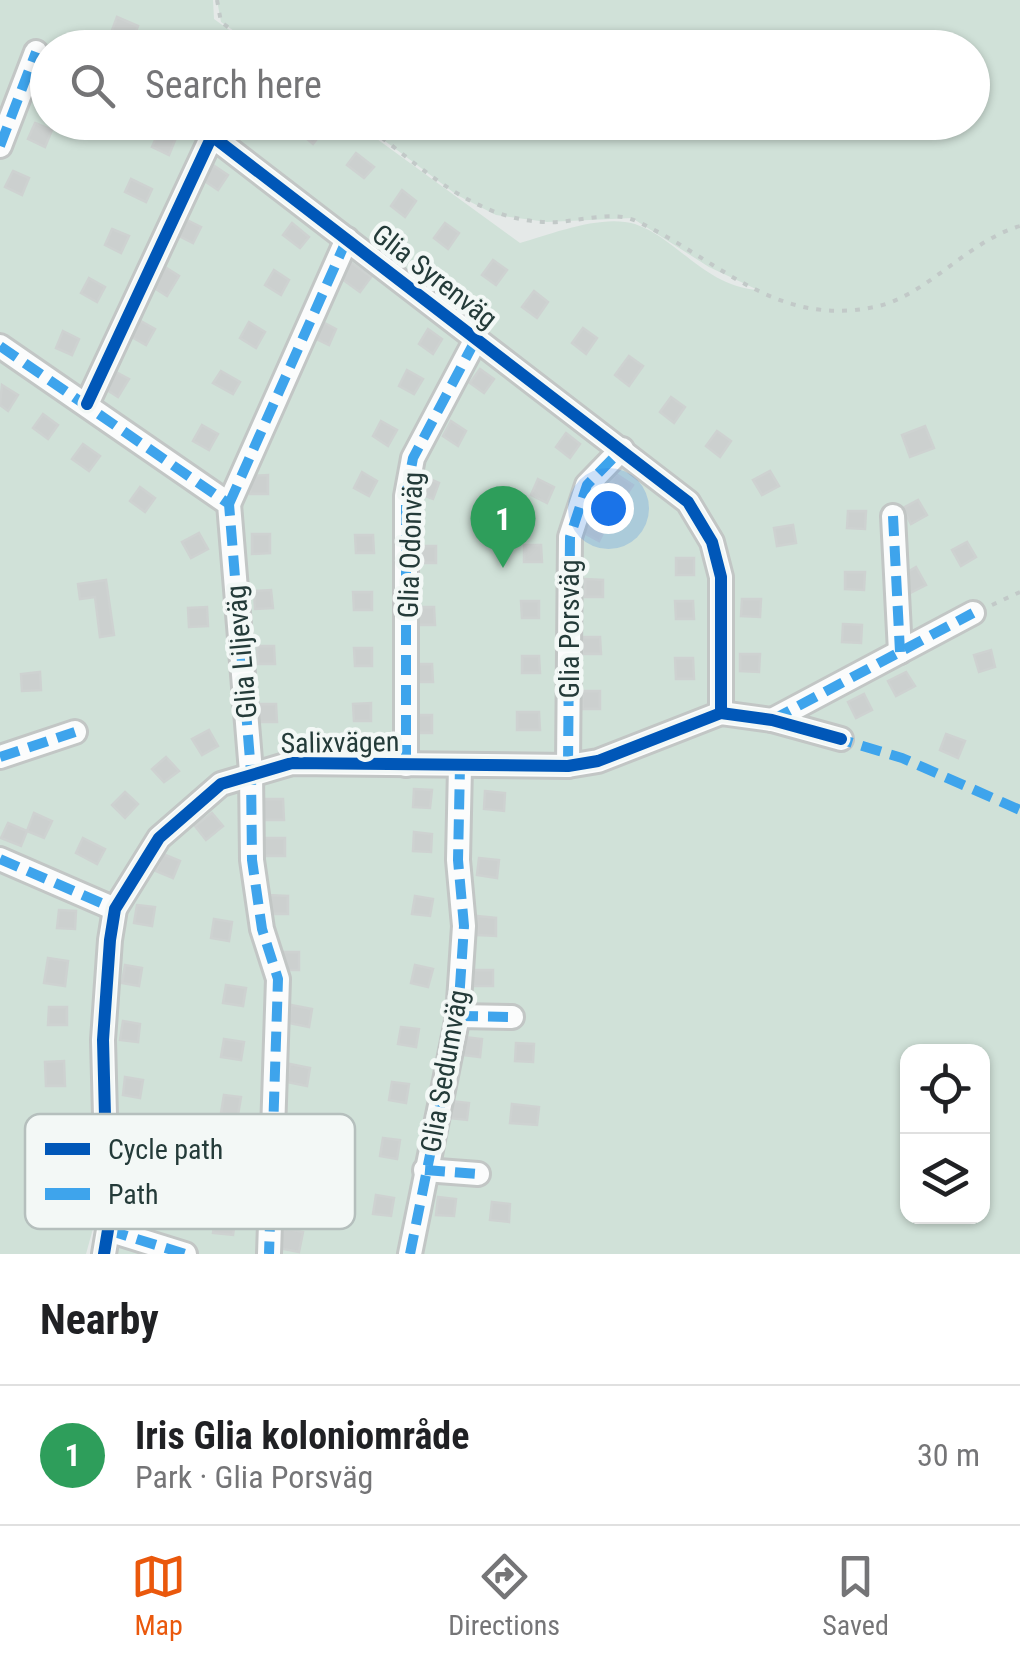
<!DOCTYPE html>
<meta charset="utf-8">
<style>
body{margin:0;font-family:"Roboto Condensed",sans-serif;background:#f2f2f2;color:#202124}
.controls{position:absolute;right:30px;bottom:30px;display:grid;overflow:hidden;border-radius:20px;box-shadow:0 2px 8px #0004}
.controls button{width:90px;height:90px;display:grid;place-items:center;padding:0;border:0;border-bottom:2px solid #e0e0e0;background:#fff;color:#202124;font:50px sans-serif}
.you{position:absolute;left:608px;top:508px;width:35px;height:35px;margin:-25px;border:8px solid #fff;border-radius:50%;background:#1a73e8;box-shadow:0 0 0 15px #1a73e833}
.badge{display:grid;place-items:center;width:65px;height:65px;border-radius:50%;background:#ea580c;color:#fff;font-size:32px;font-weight:700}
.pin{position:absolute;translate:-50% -82px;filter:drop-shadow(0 2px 5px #0008)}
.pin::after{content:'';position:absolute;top:52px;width:35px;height:30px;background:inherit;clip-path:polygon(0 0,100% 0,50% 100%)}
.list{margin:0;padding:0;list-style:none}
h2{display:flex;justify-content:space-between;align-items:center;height:130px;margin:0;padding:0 40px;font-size:42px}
h2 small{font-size:32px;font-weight:400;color:#757577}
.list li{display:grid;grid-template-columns:65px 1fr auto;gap:30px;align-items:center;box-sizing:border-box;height:140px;padding:0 40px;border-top:2px solid #e0e0e0}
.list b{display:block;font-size:38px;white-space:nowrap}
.list p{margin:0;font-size:32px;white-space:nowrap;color:#757577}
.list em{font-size:32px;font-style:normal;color:#757577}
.icon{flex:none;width:55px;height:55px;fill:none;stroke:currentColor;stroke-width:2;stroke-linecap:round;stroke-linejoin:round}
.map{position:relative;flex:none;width:1020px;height:1254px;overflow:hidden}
.search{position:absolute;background:#fff;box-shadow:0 2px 8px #0004;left:30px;right:30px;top:30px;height:110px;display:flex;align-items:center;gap:25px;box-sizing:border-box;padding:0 35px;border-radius:55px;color:#757577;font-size:38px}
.sheet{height:270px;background:#fff}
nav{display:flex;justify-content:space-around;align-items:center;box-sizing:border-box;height:140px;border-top:2px solid #e0e0e0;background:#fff;font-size:28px;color:#757577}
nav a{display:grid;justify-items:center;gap:5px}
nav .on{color:#ea580c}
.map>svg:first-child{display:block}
.green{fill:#d0e1d8;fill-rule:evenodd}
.building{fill:#ccd0cf;stroke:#ced2d1;stroke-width:2.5}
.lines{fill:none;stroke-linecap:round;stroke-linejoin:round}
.street-casing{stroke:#c2c6c5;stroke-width:28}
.path{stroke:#c2c9c8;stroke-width:4;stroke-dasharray:5 8;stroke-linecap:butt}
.street{stroke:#fbfcfc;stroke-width:22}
.quiet{stroke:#3ea4ec;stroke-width:10;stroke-dasharray:20 10;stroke-linecap:butt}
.cycleway-casing{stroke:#f3f8f6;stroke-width:19}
.cycleway{stroke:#0057b8;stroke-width:12}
.labels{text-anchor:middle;stroke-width:9;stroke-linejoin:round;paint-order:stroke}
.street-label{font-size:28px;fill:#243b39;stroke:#f3f8f6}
.key{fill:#f3f8f6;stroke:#b5bfbd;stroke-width:2.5}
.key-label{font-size:28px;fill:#243b39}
</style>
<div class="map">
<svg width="1020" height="1254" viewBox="0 0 1020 1254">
<rect width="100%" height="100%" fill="#e5e9e8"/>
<path class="green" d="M 0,0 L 213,0 L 214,19 L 253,47 L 48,48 L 48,122 L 355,123 L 520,243 C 552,234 601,214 635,224 C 677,238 704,286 758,290 L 709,267 L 632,218 L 547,222 L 496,215 L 457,195 L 361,123 L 972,122 L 972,48 L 257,47 L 221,22 L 217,0 L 1020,0 L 1020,1254 L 116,1254 L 124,1225 L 94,1225 L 86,1254 L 0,1254 ZM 908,1052 L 982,1052 L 982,1216 L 908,1216 Z"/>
<g class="building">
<polygon points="117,17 138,26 132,42 111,33"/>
<polygon points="307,122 324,130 313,144 299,132"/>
<polygon points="35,123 52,130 45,147 28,139"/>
<polygon points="159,131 176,138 169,155 152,147"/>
<polygon points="356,153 374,167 364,178 347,165"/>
<polygon points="213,165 228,175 218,190 203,180"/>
<polygon points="13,171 29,178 22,195 5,187"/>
<polygon points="131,179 152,189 146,202 125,192"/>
<polygon points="402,190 416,201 405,217 391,206"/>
<polygon points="185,219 201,227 193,243 177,235"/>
<polygon points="292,223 309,237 300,248 283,235"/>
<polygon points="445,223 459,233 448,249 434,238"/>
<polygon points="112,229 129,236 121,253 105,245"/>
<polygon points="346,259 371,277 360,292 335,274"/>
<polygon points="493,260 507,270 496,285 482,275"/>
<polygon points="165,267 179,276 167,296 153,287"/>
<polygon points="274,270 289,280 281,295 265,285"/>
<polygon points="89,278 105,287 97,302 81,293"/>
<polygon points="534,291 548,302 537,318 522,307"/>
<polygon points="139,320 155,329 146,345 130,336"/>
<polygon points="319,320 336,329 329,345 312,337"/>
<polygon points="249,322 265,332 256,348 240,338"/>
<polygon points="583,328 597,338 586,354 572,343"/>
<polygon points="428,329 442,339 433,354 419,344"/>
<polygon points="63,331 79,339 72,355 56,348"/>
<polygon points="629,356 643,366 629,386 615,375"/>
<polygon points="480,369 494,379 484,393 470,383"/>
<polygon points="407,370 423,379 414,394 399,386"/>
<polygon points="114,371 129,379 118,397 104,388"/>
<polygon points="221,371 240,382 233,394 213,383"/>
<polygon points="2,385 18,395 8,411 0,405"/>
<polygon points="671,397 685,407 674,423 660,412"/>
<polygon points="43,414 58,425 48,439 33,428"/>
<polygon points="381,421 397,430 388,446 373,436"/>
<polygon points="451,421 466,431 458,446 443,436"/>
<polygon points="202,425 218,434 209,450 193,441"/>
<polygon points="925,426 934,448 910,457 902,435"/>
<polygon points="717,431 731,441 720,457 706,446"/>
<polygon points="566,433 580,444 570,458 556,447"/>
<polygon points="83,444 100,456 89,471 72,459"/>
<polygon points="770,471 779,486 762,495 753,480"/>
<polygon points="362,472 377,481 369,496 354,488"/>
<polygon points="616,474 633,485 623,500 606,489"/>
<polygon points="268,475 268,494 250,494 250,476"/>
<polygon points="423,476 439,483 433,499 417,493"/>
<polygon points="538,479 554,487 547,503 531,495"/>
<polygon points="140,487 155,498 145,512 130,501"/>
<polygon points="918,500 927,515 911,524 903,508"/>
<polygon points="848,511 866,511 865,529 847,528"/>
<polygon points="591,517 607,525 599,541 584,533"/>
<polygon points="793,525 796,543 777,546 774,528"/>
<polygon points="199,533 208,549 191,558 182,542"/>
<polygon points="252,534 270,534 270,553 252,554"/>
<polygon points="355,535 373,535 374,553 356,553"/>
<polygon points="967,542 976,557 961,566 952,550"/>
<polygon points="524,545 541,545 542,562 524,562"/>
<polygon points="418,546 436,546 436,563 419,563"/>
<rect x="676" y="558" width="18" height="17"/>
<polygon points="916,567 926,585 910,593 901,576"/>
<polygon points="845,572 865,572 864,590 845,589"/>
<polygon points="585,579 603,580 603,597 585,597"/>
<polygon points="106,580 114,635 100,637 95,597 80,599 78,584"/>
<polygon points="271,590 273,608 255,609 254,591"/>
<polygon points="353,592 372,592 372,610 354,610"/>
<polygon points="742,599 761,599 760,617 741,616"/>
<polygon points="521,601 539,601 539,618 522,618"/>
<polygon points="675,601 693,601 694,619 676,619"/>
<polygon points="207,607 208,626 189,627 188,608"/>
<polygon points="416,607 434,607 435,625 417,625"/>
<polygon points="843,624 862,625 861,643 842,642"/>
<polygon points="582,637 600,637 601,654 583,654"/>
<polygon points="257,646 274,646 275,664 258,664"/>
<polygon points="354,648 372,648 372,666 355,666"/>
<polygon points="991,650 995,667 979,672 974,655"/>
<polygon points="740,654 760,654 759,672 740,671"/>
<polygon points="522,656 539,656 540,673 522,673"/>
<polygon points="675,658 693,658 694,679 676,679"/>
<polygon points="414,664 432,664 433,682 415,682"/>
<polygon points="40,672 41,690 22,691 21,674"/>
<polygon points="906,672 915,686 896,696 888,681"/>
<polygon points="582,691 600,691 600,709 583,709"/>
<polygon points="864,694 872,710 856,718 848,702"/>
<polygon points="371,703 371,721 354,721 353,704"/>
<polygon points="259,704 276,704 277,722 259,722"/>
<polygon points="517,712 539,712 540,730 517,730"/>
<polygon points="414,715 432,715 432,733 415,733"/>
<polygon points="209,730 218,746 202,755 192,739"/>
<polygon points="946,734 965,741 958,758 940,750"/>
<polygon points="166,757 179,771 164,782 152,769"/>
<polygon points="414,789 432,790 430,808 413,807"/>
<polygon points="485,791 505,793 504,811 484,809"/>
<polygon points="125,792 138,804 125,818 112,805"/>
<polygon points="263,799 283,799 284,820 263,820"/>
<polygon points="34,813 52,821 44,838 27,831"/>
<polygon points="212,813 223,826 206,840 195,826"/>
<polygon points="8,823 27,831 21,846 1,838"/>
<polygon points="414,832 432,834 431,852 413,851"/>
<polygon points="83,838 105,849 97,864 76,853"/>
<polygon points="265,838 285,838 285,856 264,856"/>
<polygon points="163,854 180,861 173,878 156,871"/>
<polygon points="479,858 499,860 497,878 477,875"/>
<polygon points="267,895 288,896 288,914 267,914"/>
<polygon points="415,896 433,899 430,916 412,914"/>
<polygon points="137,905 155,907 152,926 134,923"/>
<polygon points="59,910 76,911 75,929 57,928"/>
<polygon points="477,916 496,918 496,936 477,935"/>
<polygon points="214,919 232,922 229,941 211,938"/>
<rect x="278" y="952" width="21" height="18"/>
<polygon points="48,958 68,961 65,986 44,983"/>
<polygon points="125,965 142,968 139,986 122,983"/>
<polygon points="415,965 433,969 428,987 411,983"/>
<rect x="473" y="970" width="20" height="16"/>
<polygon points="226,985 246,988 243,1006 223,1003"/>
<polygon points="291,1005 312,1009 309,1027 289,1023"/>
<polygon points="49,1007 67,1007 67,1025 48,1025"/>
<polygon points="123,1021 140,1024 138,1042 120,1040"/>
<polygon points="401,1027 419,1029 416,1047 398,1044"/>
<polygon points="464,1037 482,1039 480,1057 462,1055"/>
<polygon points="224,1039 244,1042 241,1060 221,1057"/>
<polygon points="516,1043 534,1044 533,1062 515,1061"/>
<polygon points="64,1061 65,1086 46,1086 45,1062"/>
<polygon points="290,1064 310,1068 307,1086 287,1082"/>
<polygon points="125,1077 143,1080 140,1098 123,1095"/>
<polygon points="392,1082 409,1084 406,1103 389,1100"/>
<polygon points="224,1095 241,1097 238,1115 221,1113"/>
<polygon points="451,1101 469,1103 467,1120 448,1118"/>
<polygon points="512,1104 539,1107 537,1125 510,1123"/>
<polygon points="383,1138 400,1140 397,1159 380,1156"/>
<polygon points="376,1195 394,1198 391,1216 373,1214"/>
<polygon points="438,1197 456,1199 454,1216 436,1215"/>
<polygon points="492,1202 510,1204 509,1222 490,1220"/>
<polygon points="216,1212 236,1215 233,1235 213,1233"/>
<polygon points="283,1228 303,1232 299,1252 279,1248"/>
</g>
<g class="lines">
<g class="street-casing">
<g id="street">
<polyline points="0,146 36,52"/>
<polyline points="0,346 229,504 251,772 252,860 262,929 278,979 269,1254"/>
<polyline points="87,404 212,136 688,502 712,542 721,577 721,713"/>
<polyline points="229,504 347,239"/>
<polyline points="893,516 900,652"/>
<polyline points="772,720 973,613"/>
<polyline points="0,757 75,732"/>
<polyline points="406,765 406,496 413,458 476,339"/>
<polyline points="568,766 570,537 587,485 622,449"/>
<polyline points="0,859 115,909"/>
<polyline points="458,1016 512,1017"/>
<polyline points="425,1170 478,1174"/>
<polyline points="108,1230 185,1254"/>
<polyline points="104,1254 108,1230 103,1040 110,940 115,909 159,838 221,784 292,763 568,766 598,761 721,713 772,720 841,739"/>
<polyline points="410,1254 458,1016 464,926 458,860 460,766"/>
</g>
</g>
<g class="path">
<polyline points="217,0 221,22 257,48"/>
<path d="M 361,122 C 419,164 470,219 545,222 C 572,224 611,209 636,221 C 716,257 774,328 874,307 C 926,297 966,242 1020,226"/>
<polyline points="992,605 1020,592"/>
</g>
<use href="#street" class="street"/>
<g class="quiet">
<polyline points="0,146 36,52"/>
<polyline points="0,346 229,504 251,772 252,860 262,929 278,979 269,1254"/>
<polyline points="229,504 347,239"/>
<polyline points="893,516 900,652"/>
<polyline points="772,720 973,613"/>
<polyline points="833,737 902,758 1020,810"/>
<polyline points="0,757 75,732"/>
<polyline points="406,765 406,496 413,458 476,339"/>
<polyline points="568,766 570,537 587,485 622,449"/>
<polyline points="0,859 115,909"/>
<polyline points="458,1016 512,1017"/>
<polyline points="425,1170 478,1174"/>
<polyline points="108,1230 185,1254"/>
<polyline points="410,1254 458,1016 464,926 458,860 460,766"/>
</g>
<g class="cycleway-casing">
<g id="cycleway">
<polyline points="87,404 212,136 688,502 712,542 721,577 721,713"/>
<polyline points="104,1254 108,1230 103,1040 110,940 115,909 159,838 221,784 292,763 568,766 598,761 721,713 772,720 841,739"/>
</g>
</g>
<use href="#cycleway" class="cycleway"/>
</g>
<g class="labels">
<g class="street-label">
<text transform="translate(435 276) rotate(38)" y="10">Glia Syrenväg</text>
<text transform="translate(410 545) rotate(-88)" y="10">Glia Odonväg</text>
<text transform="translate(569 629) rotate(-90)" y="10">Glia Porsväg</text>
<text transform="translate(241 652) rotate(-95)" y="10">Glia Liljeväg</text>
<text transform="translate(340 742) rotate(-1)" y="10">Salixvägen</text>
<text transform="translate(444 1071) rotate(-80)" y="10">Glia Sedumväg</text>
</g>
</g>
<rect x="25" y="1114" width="330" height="115" rx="15" class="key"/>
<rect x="45" y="1143" width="45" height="12" fill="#0057b8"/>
<rect x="45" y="1188" width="45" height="12" fill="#3ea4ec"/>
<g class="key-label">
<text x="108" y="1159">Cycle path</text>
<text x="108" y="1204">Path</text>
</g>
</svg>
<div class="controls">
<button><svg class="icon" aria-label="locate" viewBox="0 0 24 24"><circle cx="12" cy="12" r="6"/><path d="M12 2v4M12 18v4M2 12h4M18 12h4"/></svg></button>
<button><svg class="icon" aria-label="layers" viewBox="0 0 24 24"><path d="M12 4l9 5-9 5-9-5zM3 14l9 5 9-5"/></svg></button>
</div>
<div class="you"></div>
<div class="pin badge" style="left:503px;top:568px;background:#2e9e5b">1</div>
<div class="search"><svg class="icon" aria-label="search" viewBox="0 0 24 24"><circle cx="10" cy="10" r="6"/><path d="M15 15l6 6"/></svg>Search here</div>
</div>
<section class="sheet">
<h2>Nearby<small></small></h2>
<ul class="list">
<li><span class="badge" style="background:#2e9e5b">1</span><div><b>Iris Glia koloniområde</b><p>Park · Glia Porsväg</p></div><em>30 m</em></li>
</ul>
</section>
<nav>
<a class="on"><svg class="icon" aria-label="map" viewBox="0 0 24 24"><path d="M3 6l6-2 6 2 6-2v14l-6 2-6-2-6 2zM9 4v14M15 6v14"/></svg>Map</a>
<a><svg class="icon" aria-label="directions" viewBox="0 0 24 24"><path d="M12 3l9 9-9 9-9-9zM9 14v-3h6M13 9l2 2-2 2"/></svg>Directions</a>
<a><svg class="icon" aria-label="saved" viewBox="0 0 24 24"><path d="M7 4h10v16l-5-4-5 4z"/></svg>Saved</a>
</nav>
